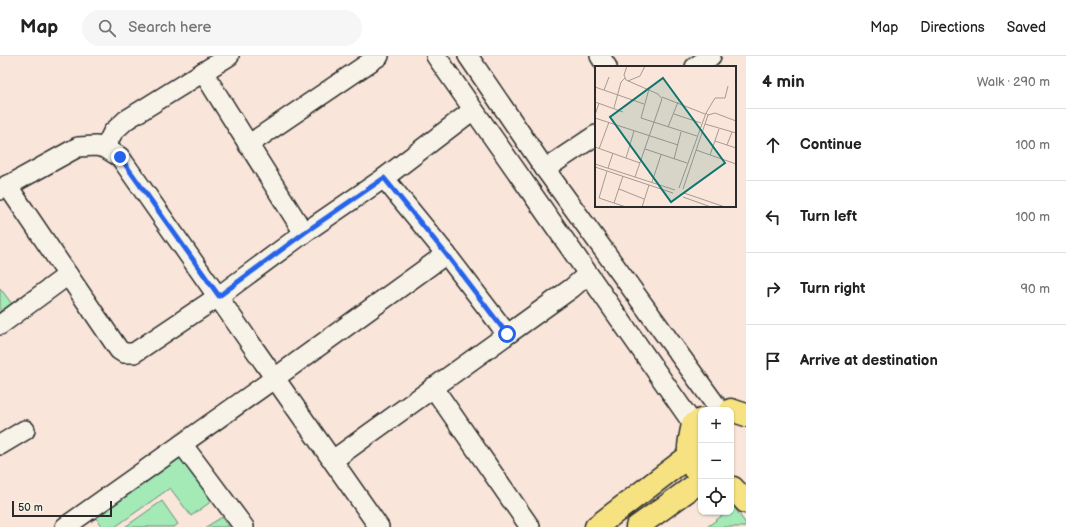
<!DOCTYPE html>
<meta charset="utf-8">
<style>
body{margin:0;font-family:"Balsamiq Sans",sans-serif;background:#f6f6f6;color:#222}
.controls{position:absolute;right:12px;bottom:12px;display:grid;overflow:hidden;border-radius:8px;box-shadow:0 1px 3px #0004}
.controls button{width:36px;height:36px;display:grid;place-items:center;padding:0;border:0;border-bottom:1px solid #e0e0e0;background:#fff;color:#222;font:20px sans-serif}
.scale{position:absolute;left:12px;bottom:10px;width:100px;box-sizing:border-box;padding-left:4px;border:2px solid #2b2b2b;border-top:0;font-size:11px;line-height:14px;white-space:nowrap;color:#2b2b2b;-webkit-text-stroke:3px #f7f3e8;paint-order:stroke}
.stop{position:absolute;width:12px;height:12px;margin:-9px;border:3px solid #2563eb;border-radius:50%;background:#fff}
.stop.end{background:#2563eb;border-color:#fff;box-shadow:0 1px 4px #0008}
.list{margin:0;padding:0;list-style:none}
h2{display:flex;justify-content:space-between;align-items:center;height:52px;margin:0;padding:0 16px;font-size:17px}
h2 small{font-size:13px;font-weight:400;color:#767676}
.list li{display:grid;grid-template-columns:26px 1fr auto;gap:12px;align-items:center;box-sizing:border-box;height:72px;padding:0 16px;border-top:1px solid #e0e0e0}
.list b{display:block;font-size:15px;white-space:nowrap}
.list em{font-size:13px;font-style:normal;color:#767676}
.icon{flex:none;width:22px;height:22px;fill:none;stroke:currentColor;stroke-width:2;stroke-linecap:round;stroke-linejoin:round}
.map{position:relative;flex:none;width:746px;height:471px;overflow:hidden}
header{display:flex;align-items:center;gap:24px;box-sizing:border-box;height:56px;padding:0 20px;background:#fff;border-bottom:1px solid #e0e0e0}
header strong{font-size:19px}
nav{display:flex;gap:22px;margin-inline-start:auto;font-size:14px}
.search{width:280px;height:36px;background:#f6f6f6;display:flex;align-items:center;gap:10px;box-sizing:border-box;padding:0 14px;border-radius:22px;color:#767676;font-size:15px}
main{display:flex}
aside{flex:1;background:#fff}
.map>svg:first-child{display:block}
.green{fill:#a3eab7;stroke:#678a71}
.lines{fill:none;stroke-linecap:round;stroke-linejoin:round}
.minor-casing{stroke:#2b2b2b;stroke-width:22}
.major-casing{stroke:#2b2b2b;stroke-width:25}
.minor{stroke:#f7f3e8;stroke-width:19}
.major{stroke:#f6e281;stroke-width:22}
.route{stroke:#2563eb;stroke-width:5}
.inset-road{fill:none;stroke:#a79b93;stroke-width:1}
.view{fill:#0f766e;fill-opacity:0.15;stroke:#0f766e;stroke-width:2}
.inset-edge{fill:none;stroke:#2b2b2b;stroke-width:2}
</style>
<header>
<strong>Map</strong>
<div class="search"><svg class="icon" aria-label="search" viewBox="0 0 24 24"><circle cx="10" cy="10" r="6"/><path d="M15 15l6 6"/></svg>Search here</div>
<nav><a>Map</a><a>Directions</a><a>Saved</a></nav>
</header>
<main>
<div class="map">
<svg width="746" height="471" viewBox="0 0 746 471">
<rect width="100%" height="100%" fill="#f9e5d9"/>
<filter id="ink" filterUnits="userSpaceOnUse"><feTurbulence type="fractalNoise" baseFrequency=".025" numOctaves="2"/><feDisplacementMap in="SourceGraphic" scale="8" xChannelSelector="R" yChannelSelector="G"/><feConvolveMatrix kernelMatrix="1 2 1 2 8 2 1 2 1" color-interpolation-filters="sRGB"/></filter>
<g filter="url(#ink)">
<g class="green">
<polygon points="0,232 12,248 0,257"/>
<polygon points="184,397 216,442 191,460 170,432 115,471 103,471 95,461"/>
<polygon points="162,445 178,468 174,471 125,471"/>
<polygon points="734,451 746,468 746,471 707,471 727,456 731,456 731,453"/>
<polygon points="222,461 229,471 206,471"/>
</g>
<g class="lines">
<g class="minor-casing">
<g id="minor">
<polyline points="436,0 693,368"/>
<polyline points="468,0 545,113 718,352"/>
<polyline points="600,0 607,11"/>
<polyline points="695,11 711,0"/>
<polyline points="203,16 304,177"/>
<polyline points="248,89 379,0"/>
<polyline points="105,92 113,76 126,64 229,0"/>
<polyline points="545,113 596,79"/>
<polyline points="384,122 446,198 507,278"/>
<polyline points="7,129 119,294 124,297 134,297 219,240 304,177 384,122 473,54"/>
<polyline points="0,134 78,91 96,90 105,92 120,101 379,471"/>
<polyline points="0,269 68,219"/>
<polyline points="433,331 530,471"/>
<polyline points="182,388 244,471"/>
<polyline points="0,389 25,374"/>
<polyline points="333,404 572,232 588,218"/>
<polyline points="65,471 275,322 446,198"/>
</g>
</g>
<g class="major-casing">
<g id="major">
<polyline points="731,354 746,359"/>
<path d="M 694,413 C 685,398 690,384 693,368 L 701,364"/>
<polyline points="733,432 746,446"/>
<polyline points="596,471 689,400"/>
<polyline points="637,471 701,425"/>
</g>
</g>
<use href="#minor" class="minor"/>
<use href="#major" class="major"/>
</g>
</g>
<g class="lines" filter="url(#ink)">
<polyline class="route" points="120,101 219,240 304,177 384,122 446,198 507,278"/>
</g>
<g transform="translate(595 10)">
<rect width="141" height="141" fill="#f9e5d9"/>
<path class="inset-road" d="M 32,0 L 29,9 L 31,14 L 63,28 L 67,33 L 40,111M 33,15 L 45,10 L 50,0M 0,21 L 49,38M 54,23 L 46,52 L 102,70M 9,24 L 14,11M 67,31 L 110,48M 0,36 L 28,46M 19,42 L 26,16 L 30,12M 111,47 L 120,32 L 130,32 L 133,20M 79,48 L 106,57M 0,49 L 4,37M 113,49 L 120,47 L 141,55M 0,52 L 83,79M 110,58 L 141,67M 73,61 L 83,36M 120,75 L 141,82M 132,79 L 137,66M 0,81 L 45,97M 4,83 L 14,56M 50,83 L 92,97M 101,84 L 141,98M 115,89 L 124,63M 31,92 L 39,65M 79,93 L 86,66M 0,98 L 80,124M 0,101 L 78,127M 13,102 L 18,87M 12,105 L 4,132 L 31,141M 57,116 L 66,89M 84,122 L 111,47 L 113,49 L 88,123M 24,123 L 49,133M 89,127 L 130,141M 88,131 L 116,141M 19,137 L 28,110M 47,141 L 54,119"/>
<path class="view" d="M 68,12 L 130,97 L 76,136 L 15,51 Z"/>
<rect width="141" height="141" class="inset-edge"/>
</g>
</svg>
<div class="controls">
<button>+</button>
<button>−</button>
<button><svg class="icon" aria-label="locate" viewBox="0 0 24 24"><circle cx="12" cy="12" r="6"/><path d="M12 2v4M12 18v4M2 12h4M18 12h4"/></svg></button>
</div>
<div class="scale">50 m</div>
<div class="stop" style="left:507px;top:278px"></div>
<div class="stop end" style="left:120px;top:101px"></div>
</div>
<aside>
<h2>4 min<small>Walk · 290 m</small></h2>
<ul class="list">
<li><svg class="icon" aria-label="ahead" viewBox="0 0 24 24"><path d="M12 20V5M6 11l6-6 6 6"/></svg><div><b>Continue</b></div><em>100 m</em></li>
<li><svg class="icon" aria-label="left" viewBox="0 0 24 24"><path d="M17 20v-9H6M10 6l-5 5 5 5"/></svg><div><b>Turn left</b></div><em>100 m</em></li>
<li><svg class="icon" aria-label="right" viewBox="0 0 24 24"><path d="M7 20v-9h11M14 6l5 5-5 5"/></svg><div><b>Turn right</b></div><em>90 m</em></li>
<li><svg class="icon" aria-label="arrive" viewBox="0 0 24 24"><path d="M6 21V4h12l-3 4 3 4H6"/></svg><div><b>Arrive at destination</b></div></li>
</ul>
</aside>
</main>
